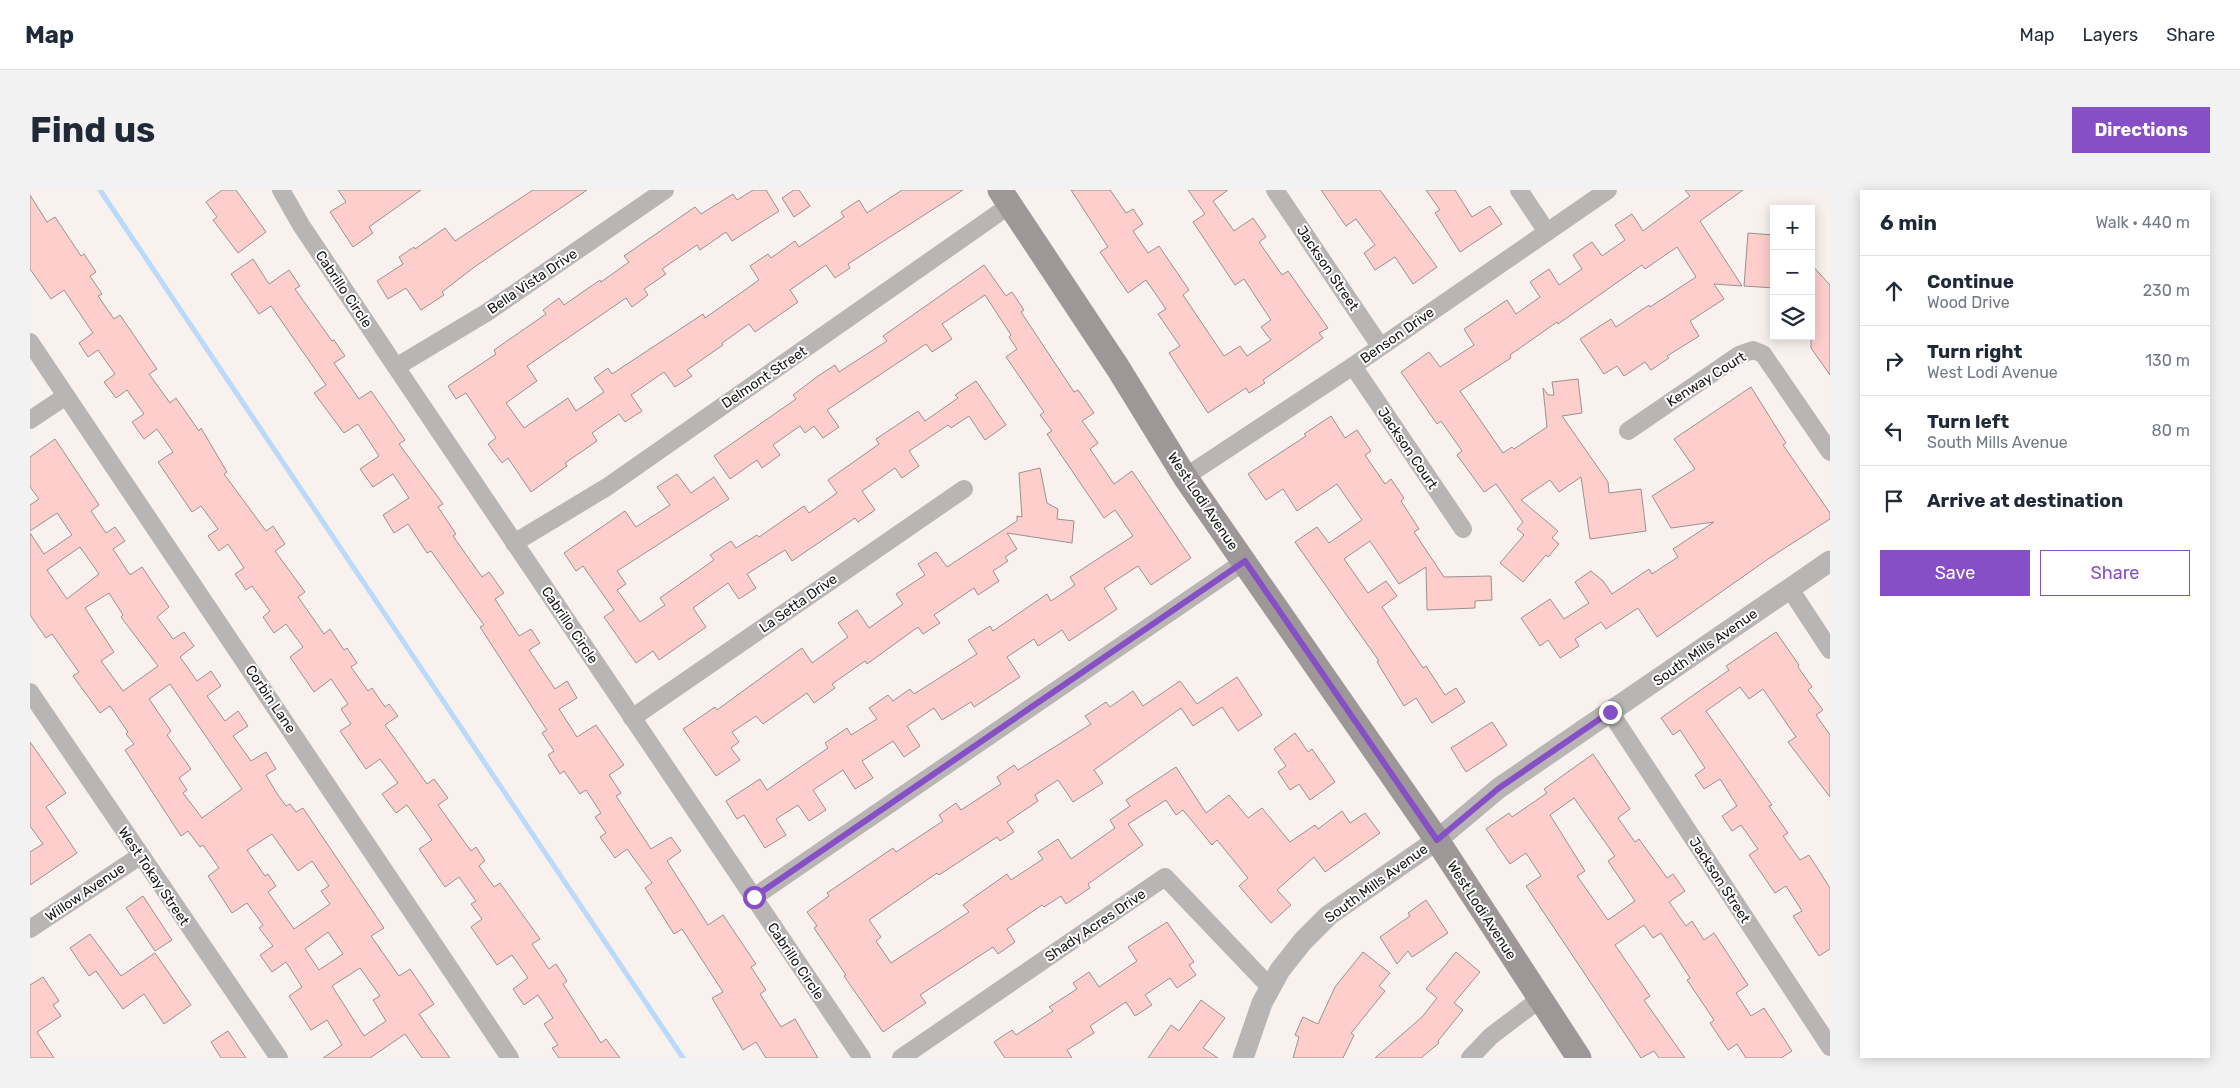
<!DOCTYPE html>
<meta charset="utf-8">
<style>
body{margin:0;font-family:Rubik,sans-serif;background:#f2f2f3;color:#1f2937}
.controls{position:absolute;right:15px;top:15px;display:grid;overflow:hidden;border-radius:0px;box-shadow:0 2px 12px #0003}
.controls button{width:45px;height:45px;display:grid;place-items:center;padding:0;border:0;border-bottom:1px solid #e0e1e3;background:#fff;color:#1f2937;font:25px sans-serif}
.stop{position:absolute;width:15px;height:15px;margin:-11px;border:4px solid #874fc6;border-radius:50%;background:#fff}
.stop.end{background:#874fc6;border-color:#fff;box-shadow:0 1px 5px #0008}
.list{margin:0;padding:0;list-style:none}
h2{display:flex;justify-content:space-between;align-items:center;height:65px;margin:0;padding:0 20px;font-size:21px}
h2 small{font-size:16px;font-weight:400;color:#747a83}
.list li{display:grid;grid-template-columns:32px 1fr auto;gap:15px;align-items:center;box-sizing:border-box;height:70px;padding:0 20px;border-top:1px solid #e0e1e3}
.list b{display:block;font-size:19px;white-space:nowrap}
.list p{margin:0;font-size:16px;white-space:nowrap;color:#747a83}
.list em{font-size:16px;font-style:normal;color:#747a83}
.actions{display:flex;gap:10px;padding:15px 20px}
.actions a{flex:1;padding:11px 0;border:1px solid #874fc6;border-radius:0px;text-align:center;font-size:18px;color:#874fc6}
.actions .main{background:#874fc6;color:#fff}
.icon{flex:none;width:28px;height:28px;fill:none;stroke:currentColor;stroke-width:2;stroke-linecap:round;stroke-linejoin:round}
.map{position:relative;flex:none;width:1800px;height:868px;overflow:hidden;border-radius:0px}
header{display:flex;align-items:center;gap:30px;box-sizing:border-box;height:70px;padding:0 25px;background:#fff;border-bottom:1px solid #e0e1e3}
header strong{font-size:24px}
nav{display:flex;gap:28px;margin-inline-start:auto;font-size:18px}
.intro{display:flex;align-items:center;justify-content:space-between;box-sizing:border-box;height:120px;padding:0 30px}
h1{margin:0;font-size:35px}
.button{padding:12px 22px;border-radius:0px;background:#874fc6;color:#fff;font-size:18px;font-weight:700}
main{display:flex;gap:30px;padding:0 30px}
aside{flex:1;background:#fff;border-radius:0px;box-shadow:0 2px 12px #0003}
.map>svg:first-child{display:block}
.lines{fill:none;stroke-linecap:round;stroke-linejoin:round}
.stream{stroke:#bbdaf9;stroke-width:5}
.building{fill:#fdcecb;stroke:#999291;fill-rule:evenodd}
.minor{stroke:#b9b5b5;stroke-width:18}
.tertiary{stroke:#b9b5b5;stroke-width:21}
.secondary{stroke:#9d9897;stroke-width:25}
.route{stroke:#874fc6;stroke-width:6}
.labels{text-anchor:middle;stroke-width:4;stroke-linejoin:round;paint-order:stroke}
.street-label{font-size:14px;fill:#181514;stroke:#fff}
</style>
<header>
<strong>Map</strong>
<nav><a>Map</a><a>Layers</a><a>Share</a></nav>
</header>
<div class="intro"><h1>Find us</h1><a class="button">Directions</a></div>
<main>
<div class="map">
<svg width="1800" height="868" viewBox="0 0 1800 868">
<rect width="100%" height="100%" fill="#f8f1ee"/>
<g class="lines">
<polyline class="stream" points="70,0 653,868"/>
</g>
<g class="building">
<polygon points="192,0 206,0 236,42 208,63 183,30 187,27 176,12"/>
<polygon points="308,0 391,0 339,37 343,43 323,57 300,22 316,12"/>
<polygon points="503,0 557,0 443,78 412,102 414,105 391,120 376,98 358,109 347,91 373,74 369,67 384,57 385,59 415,38 425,51"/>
<polygon points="723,0 736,0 749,21 702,51 696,42 670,60 667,55 632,79 636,84 614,99 618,105 602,117 596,108 497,176 507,191 476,213 494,238 538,208 546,221 574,202 564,188 578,178 582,184 673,124 675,128 729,90 720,76 738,64 741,68 765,51 769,57 814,27 811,22 829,10 837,23 872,0 933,0 818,74 820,78 805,88 796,75 760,100 768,112 725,142 719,134 692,153 693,155 657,180 662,186 645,197 634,182 601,205 612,221 595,232 589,224 562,243 567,251 535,273 537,276 501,302 478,268 472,273 458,254 466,248 436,203 426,209 418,196 466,164 464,160 516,124 513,120 529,108 534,115 570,90 571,92 599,72 594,66 665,17 671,24 703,4 707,10"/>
<polygon points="764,0 769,0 780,16 764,27 752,8"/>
<polygon points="1041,0 1080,0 1096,23 1103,19 1113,34 1103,41 1118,63 1129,56 1159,100 1153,105 1194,166 1210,156 1217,166 1241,150 1231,137 1241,130 1214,89 1205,95 1163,32 1175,24 1158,0 1198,0 1183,11 1204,41 1223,28 1236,47 1229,52 1252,85 1258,81 1298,138 1289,143 1293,148 1233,190 1235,193 1219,203 1216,198 1178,223 1139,163 1150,156 1128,124 1136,119 1116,90 1098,103 1070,62 1078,57"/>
<polygon points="1291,0 1350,0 1407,77 1383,94 1365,67 1345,80 1334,63 1345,55 1326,29 1316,36"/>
<polygon points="1396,0 1425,0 1442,27 1460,16 1472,34 1430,62 1405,23 1410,20"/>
<polygon points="1655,0 1713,0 1670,31 1712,96 1684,94 1694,109 1660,131 1669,146 1637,166 1639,168 1621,180 1615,172 1594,186 1587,176 1574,184 1550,149 1581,129 1586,137 1619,115 1620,117 1666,87 1647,57 1615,79 1612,75 1528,134 1527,132 1480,165 1481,168 1430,201 1473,263 1482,257 1484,259 1517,237 1513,198 1518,205 1524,205 1522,192 1548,189 1552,223 1532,226 1578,292 1579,303 1611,299 1616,341 1560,349 1551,287 1529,302 1520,290 1491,310 1528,341 1522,348 1529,354 1518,367 1516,365 1493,392 1470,373 1494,345 1487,339 1493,332 1466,294 1454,302 1427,265 1432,261 1411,231 1407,234 1371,182 1399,162 1410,177 1444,155 1434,139 1477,110 1486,124 1510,107 1500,92 1519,79 1529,95 1552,79 1543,65 1562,52 1572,66 1595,50 1585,35 1602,24 1613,41 1660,6"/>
<polygon points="0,5 17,32 25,27 51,66 54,64 66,82 60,86 72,104 68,106 84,129 90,125 127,179 119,184 140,213 146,208 169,241 171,238 197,282 194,284 236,341 243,336 255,354 245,361 275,402 268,407 294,444 300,439 314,460 317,458 327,473 321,477 338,501 342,498 355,517 359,514 368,526 355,535 397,594 404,589 418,608 408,615 441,661 446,657 455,671 449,676 464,697 470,693 510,749 502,754 519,779 526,774 537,791 533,794 571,853 576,849 590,868 529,868 522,858 528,855 514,834 523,828 508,805 494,815 483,799 498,788 482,765 467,775 441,737 452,729 441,714 446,711 429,687 415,697 389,659 402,650 377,615 366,623 352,604 368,593 350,569 336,579 310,541 321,534 311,519 318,514 301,489 284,502 260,467 273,457 256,434 244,443 233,427 240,421 222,396 216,400 205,384 214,378 198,354 189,361 178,346 188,339 171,316 162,322 128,272 143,262 127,239 114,249 102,232 114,224 97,200 86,208 74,192 85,184 68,160 58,167 49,153 63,143 34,100 21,109 0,79"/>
<polygon points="1718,43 1744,45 1744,98 1714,96"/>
<polygon points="223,69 239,94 259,80 270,96 265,99 302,151 304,150 315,166 304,173 329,209 341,201 375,250 369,254 413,314 408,317 426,344 423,346 452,387 459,382 474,403 465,409 489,446 501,439 510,453 499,460 525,499 537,491 547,508 529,519 547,547 566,535 594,575 579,585 591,603 586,606 621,659 641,647 651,661 637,671 678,735 693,725 726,774 721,777 736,800 730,804 751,837 765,829 788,868 736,868 726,852 713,860 682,808 693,802 652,739 644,744 615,698 622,693 597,659 585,668 570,647 576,643 565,627 571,623 556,600 550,604 534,581 530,584 518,565 524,561 512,543 517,540 450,437 454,435 401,361 397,363 378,334 364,343 353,325 379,308 363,284 343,297 330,279 349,266 328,234 314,243 284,203 296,195 241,116 229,124 201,84"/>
<polygon points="1781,74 1800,95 1800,185 1781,158"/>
<polygon points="954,75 976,106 982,102 994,120 991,122 1044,202 1048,200 1064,223 1052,231 1068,253 1060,259 1084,294 1102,281 1161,368 1121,395 1108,376 1074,398 1087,419 1039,451 1032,440 1008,456 1004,449 977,467 990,487 944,517 941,512 912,530 904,518 877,536 890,556 874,567 863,551 832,571 843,588 825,599 813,580 783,600 796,620 779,631 768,615 746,629 756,645 735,658 714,625 707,629 696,611 730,589 737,600 798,558 795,553 817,538 821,545 847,529 839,518 858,505 863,511 880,499 884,504 947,464 938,450 960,436 963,441 1017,404 1021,411 1045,395 1040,387 1103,346 1085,320 1074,328 1017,244 1022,241 1010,225 1014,222 976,167 987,159 979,147 981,145 955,105 912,134 922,149 902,162 896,154 797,220 809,237 793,248 784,236 775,243 770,236 743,255 750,265 732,278 727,270 700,289 684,266 766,209 763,205 788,186 805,175 809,182 857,151 853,146"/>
<polygon points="946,191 976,235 955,250 939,226 921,238 918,235 879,261 889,276 872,288 865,278 832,301 845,320 828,332 825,328 762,371 755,360 717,384 726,398 709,409 698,393 663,418 676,437 629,470 623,461 606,473 574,427 584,420 553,376 546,381 534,363 595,321 606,337 640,315 627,297 647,284 661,303 684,287 699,309 587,381 596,394 587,400 610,432 635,415 630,408 684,370 680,365 701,351 706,358 727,345 729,347 774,316 779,323 807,303 798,290 849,254 846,249 888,221 895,231 928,208 925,205"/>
<polygon points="1721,197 1756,253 1753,255 1800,323 1800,329 1741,367 1627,447 1608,418 1576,439 1571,432 1545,449 1549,456 1530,468 1518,450 1510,456 1491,428 1520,409 1534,429 1559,413 1545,392 1561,381 1573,391 1582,404 1619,379 1622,384 1648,367 1643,359 1684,332 1641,338 1622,306 1665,279 1644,249"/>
<polygon points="1301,226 1315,248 1327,240 1341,261 1335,265 1355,294 1361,289 1374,308 1371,311 1389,339 1384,342 1414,387 1461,386 1462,410 1445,411 1445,418 1397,420 1396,377 1369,394 1340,351 1314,369 1338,403 1356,391 1367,406 1352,417 1393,478 1396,476 1415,505 1426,498 1435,512 1402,533 1386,508 1374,516 1347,472 1349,471 1265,352 1287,337 1299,353 1332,330 1307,294 1267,321 1253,299 1236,310 1218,284 1276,246 1274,244"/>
<path d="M 25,249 L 69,315 L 61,321 L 76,343 L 85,337 L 95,351 L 83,359 L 100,385 L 112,377 L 139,417 L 127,427 L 143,449 L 154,442 L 164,456 L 150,467 L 167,491 L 181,481 L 191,496 L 177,506 L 195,531 L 208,521 L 218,536 L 203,546 L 221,571 L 236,562 L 246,579 L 236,585 L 246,602 L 256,616 L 260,614 L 266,622 L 273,618 L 354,738 L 341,746 L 369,786 L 380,779 L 404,814 L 389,824 L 420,868 L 392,868 L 375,844 L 340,868 L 293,868 L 312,855 L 297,830 L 281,840 L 259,806 L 272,797 L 256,772 L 242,782 L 230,765 L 243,756 L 229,738 L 233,735 L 217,713 L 202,723 L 178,686 L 189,678 L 173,655 L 170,657 L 158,641 L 151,646 L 95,560 L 104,554 L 96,544 L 98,542 L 80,516 L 70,523 L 43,486 L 49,482 L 22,444 L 16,448 L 0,425 L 0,343 L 14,364 L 42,345 L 27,323 L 0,341 L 0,315 L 9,309 L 0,297 L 0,267 ZM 50,357 L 69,384 L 37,409 L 17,380 ZM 79,403 L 93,425 L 91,427 L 128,476 L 93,501 L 71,471 L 84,462 L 55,418 ZM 140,494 L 212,599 L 172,628 L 153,603 L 157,600 L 149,588 L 161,579 L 137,545 L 141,541 L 119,509 ZM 242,644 L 268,681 L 282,671 L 299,696 L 291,701 L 300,714 L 264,739 L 238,702 L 246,696 L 238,684 L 235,686 L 217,660 ZM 298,742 L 313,764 L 289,780 L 275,759 ZM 330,778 L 350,806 L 343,810 L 356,831 L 334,846 L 302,796 Z"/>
<polygon points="1010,278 1017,313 1028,319 1027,329 1044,331 1042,353 977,343 987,359 975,367 978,371 963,381 969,391 948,405 944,398 904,425 910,433 893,444 888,437 837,474 835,471 802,494 805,498 784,513 777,503 733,534 726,526 702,542 709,552 701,558 710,570 686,586 653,539 685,517 687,520 772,458 782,473 818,447 808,433 827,420 839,438 873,414 866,404 895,385 888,374 906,362 917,377 987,331 987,326 992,327 989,283"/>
<polygon points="1746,442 1769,475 1768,477 1782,497 1778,500 1793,520 1786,525 1800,545 1800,607 1758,552 1766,547 1733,499 1719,509 1710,497 1676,521 1742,615 1739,616 1758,643 1753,646 1770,670 1779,665 1800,698 1800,759 1789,766 1763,726 1772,721 1756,696 1745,703 1719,665 1728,659 1711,635 1702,641 1692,626 1707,616 1690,589 1674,599 1665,585 1675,578 1650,540 1643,545 1631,528 1699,480 1696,476"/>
<polygon points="1207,487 1232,525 1208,541 1192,517 1163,536 1151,518 1064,580 1073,593 1043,612 1028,590 1005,605 1008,611 977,632 984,642 970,651 967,647 909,685 907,683 839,730 851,747 846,751 861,773 939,722 933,715 977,684 981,690 1013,669 1008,662 1028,649 1041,669 1085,638 1080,630 1100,616 1096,610 1146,577 1176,623 1199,605 1218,628 1232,618 1260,652 1285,635 1288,639 1312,621 1320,633 1335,623 1350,643 1295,682 1284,667 1247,700 1261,715 1241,733 1209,696 1218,688 1187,650 1182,655 1153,620 1146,625 1136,610 1098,634 1113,655 1058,694 1060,698 1036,714 1031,706 1014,717 1012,715 977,739 985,752 968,764 963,757 890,805 896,813 853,842 814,786 816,785 784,738 787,736 777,722 799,706 797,703 863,658 866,662 913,631 909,625 926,613 931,620 971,594 967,587 984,575 988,580 1061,534 1055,526 1076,512 1080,517 1103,501 1113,516 1150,491 1167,514"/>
<polygon points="1462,532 1477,555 1436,582 1421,558"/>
<polygon points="1265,543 1278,562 1282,559 1305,592 1280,610 1269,594 1260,600 1248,582 1256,576 1244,559"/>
<polygon points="0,552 36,603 16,617 47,663 0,695 0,662 13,654 0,636"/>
<path d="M 1563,564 L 1600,619 L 1588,628 L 1605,652 L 1609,649 L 1637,688 L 1643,684 L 1655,701 L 1639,712 L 1656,736 L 1662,731 L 1674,750 L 1684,743 L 1718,795 L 1706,803 L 1721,826 L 1734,818 L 1762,861 L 1751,868 L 1716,868 L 1707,854 L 1698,860 L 1680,833 L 1684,830 L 1657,790 L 1660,788 L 1631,743 L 1623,748 L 1614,735 L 1585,755 L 1620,806 L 1614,810 L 1655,868 L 1629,868 L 1624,861 L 1611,868 L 1496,696 L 1511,686 L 1496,663 L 1480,674 L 1456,639 L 1479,623 L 1482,627 L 1517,603 L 1514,599 ZM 1544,608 L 1585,666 L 1578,671 L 1605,711 L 1578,730 L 1547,686 L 1555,681 L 1520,625 Z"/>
<polygon points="113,706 142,750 125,761 96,718"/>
<polygon points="1396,710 1418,743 1382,767 1378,761 1367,774 1350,747 1380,726 1378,723"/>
<polygon points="1137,732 1164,772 1159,775 1166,785 1147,798 1140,788 1115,805 1122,815 1105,826 1096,812 1060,836 1064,843 1037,860 1042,868 975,868 964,852 982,840 986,845 1023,821 1019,817 1047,799 1043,793 1059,782 1069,797 1107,771 1098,757"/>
<polygon points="60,744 91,786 125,763 161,815 134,834 114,804 93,819 66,781 59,786 40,758"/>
<polygon points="1333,762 1360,783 1349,796 1355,801 1321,843 1324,845 1313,868 1263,868 1269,847 1265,845 1273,827 1288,834 1305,797"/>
<polygon points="1426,762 1450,782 1424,813 1433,820 1408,851 1409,853 1391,868 1345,868 1392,827 1407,808 1396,799"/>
<polygon points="13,787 29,811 23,815 31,826 7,842 24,868 0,868 0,795"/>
<polygon points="1171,810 1195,828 1173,858 1188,868 1118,868 1141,835 1149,841"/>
<polygon points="198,841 216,868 191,868 181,852"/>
</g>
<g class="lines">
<g class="minor">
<polyline points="251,0 271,35 366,177 832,868"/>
<polyline points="1245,0 1350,156"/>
<polyline points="1489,0 1517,42"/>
<polyline points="0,152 480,868"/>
<polyline points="1323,176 1433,339"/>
<polyline points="366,177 456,123 635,0"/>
<polyline points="0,230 36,206"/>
<polyline points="1598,241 1709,165 1723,160 1733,164 1800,262"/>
<polyline points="1155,287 1323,176 1578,0"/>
<polyline points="484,353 577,297 980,15"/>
<polyline points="1760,399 1800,460"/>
<polyline points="0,502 249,868"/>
<polyline points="1580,522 1800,857"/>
<polyline points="602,528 934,299"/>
<polyline points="724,707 1215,371"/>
<polyline points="0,739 110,666"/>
<polyline points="871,868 1135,687 1240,797"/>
<polyline points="1440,868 1461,846 1510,809"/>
</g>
<polyline class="tertiary" points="1213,868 1232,813 1250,780 1273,751 1299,725 1407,650 1469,598 1800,371"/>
<polyline class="secondary" points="970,0 1088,178 1155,287 1407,650 1549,868"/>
</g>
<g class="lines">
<polyline class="route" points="724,707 1215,371 1407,650 1469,598 1580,522"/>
</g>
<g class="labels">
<g class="street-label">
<text transform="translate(1298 78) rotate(56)" y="5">Jackson Street</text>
<text transform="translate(502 91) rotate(-34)" y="5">Bella Vista Drive</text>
<text transform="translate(314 99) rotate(56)" y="5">Cabrillo Circle</text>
<text transform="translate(1367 145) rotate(-35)" y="5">Benson Drive</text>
<text transform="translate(734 187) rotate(-34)" y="5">Delmont Street</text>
<text transform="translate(1676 189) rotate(-32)" y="5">Kenway Court</text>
<text transform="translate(1378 258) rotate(56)" y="5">Jackson Court</text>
<text transform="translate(1173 311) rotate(56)" y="5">West Lodi Avenue</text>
<text transform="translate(768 413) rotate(-35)" y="5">La Setta Drive</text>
<text transform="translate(540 435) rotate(56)" y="5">Cabrillo Circle</text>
<text transform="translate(1675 457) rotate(-35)" y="5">South Mills Avenue</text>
<text transform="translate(241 509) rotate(56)" y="5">Corbin Lane</text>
<text transform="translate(124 686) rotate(56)" y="5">West Tokay Street</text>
<text transform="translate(1690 690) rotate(57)" y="5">Jackson Street</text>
<text transform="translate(1346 693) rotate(-36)" y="5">South Mills Avenue</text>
<text transform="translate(55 702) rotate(-34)" y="5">Willow Avenue</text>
<text transform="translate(1452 720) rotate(57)" y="5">West Lodi Avenue</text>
<text transform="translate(1065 735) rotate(-34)" y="5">Shady Acres Drive</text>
<text transform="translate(766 771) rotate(56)" y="5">Cabrillo Circle</text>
</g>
</g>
</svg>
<div class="controls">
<button>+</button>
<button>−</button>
<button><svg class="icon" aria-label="layers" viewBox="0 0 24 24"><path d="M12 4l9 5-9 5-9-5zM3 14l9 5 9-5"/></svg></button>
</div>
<div class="stop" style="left:724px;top:707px"></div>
<div class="stop end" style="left:1580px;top:522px"></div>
</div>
<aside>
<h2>6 min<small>Walk · 440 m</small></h2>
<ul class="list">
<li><svg class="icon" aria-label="ahead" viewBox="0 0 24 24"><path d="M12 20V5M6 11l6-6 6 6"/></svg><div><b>Continue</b><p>Wood Drive</p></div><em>230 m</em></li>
<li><svg class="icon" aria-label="right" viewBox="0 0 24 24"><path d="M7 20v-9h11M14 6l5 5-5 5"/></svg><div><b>Turn right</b><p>West Lodi Avenue</p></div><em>130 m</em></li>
<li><svg class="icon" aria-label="left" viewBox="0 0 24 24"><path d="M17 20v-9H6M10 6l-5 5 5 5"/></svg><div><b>Turn left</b><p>South Mills Avenue</p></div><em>80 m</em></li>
<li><svg class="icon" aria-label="arrive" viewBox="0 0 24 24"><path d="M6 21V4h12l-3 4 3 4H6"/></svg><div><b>Arrive at destination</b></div></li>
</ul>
<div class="actions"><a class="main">Save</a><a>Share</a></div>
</aside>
</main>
